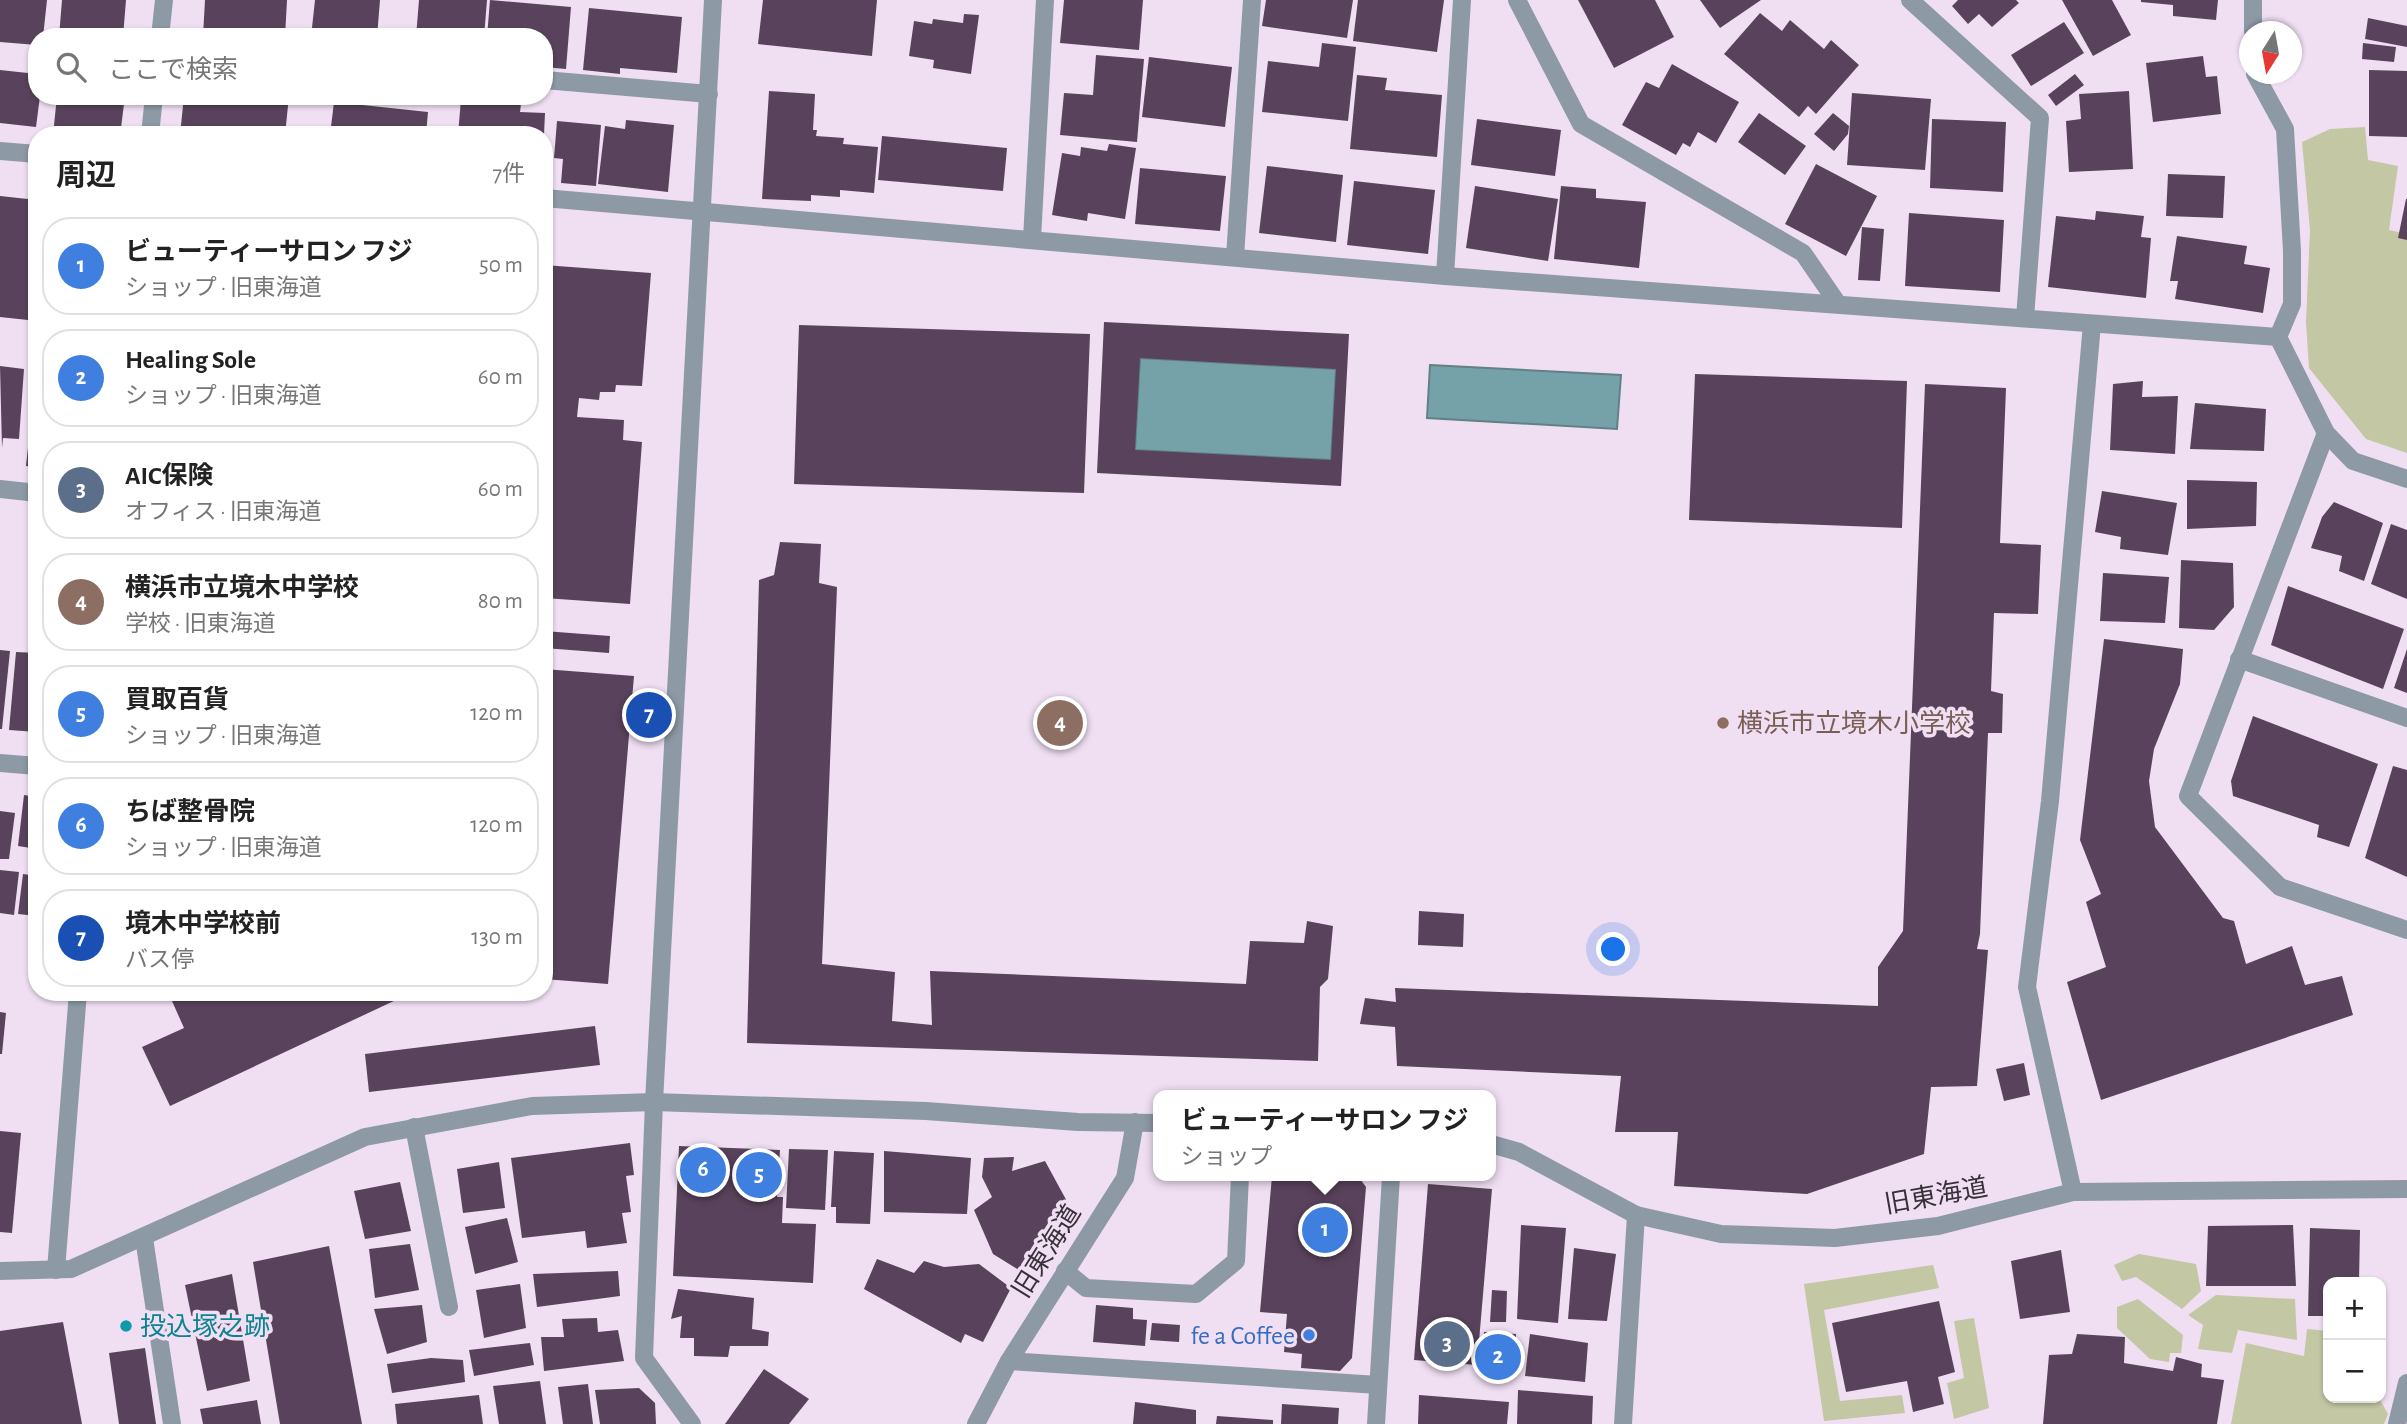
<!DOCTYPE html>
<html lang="ja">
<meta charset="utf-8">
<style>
body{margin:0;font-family:"Alegreya Sans","Noto Sans JP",sans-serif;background:#f2f2f2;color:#222}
.controls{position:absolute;right:21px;bottom:21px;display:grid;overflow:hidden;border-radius:14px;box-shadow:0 2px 5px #0004}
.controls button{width:63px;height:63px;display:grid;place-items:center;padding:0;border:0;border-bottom:2px solid #e0e0e0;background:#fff;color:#222;font:35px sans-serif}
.compass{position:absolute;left:2239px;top:21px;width:63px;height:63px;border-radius:50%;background:#fff;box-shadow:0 2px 5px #0004;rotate:191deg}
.you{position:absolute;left:1614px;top:950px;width:24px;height:24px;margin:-18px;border:5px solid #fff;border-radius:50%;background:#1a73e8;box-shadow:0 0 0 10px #1a73e833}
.badge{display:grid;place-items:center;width:46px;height:46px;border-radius:50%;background:#1a73e8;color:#fff;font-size:23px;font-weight:700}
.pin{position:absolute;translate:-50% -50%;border:4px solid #fff;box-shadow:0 2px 7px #0006}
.popup{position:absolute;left:1153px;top:1090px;width:343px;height:91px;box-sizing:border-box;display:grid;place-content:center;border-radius:14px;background:#fff;filter:drop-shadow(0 2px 5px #0005);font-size:23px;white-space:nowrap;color:#767676}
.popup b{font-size:26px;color:#222}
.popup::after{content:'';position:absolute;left:50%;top:100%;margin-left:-14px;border:14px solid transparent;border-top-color:#fff}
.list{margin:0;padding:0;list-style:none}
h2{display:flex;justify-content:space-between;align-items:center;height:91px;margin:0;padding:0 28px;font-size:30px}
h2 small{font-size:23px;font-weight:400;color:#767676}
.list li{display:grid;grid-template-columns:46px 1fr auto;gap:21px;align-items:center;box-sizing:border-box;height:98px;margin:0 14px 14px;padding:0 14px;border:2px solid #e0e0e0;border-radius:28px}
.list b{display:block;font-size:26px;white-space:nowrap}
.list p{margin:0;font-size:23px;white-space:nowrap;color:#767676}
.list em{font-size:23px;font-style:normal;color:#767676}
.icon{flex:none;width:38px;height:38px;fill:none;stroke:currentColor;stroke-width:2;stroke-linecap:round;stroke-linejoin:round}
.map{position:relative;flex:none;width:2407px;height:1424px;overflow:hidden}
.search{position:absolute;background:#fff;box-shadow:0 2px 5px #0004;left:28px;top:28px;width:525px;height:77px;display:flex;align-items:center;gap:18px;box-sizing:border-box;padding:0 24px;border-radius:28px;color:#767676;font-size:26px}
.panel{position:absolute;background:#fff;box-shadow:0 2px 5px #0004;left:28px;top:126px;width:525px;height:875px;border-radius:28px}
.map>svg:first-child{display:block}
.green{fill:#c3c7a4}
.water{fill:#74a2a8;stroke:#628086;stroke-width:2}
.building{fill:#59435c;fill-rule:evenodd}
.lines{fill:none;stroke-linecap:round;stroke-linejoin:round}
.service{stroke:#8d9aa6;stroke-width:18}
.minor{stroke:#8d9aa6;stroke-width:18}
.tertiary{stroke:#8d9aa6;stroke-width:18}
.education-dot{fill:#8d6e63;stroke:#f0dff3;stroke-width:2.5}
.culture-dot{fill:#0f9aa8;stroke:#f0dff3;stroke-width:2.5}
.shop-dot{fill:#3f7fe0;stroke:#f0dff3;stroke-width:2.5}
.labels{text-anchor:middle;stroke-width:7;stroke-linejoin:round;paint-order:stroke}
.education-label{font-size:26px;fill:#785e54;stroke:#f0dff3;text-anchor:start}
.street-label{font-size:26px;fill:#373038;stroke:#f0dff3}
.culture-label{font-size:26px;fill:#0d838f;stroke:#f0dff3;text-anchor:start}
.shop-label{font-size:26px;fill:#366cbe;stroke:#f0dff3;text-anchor:end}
</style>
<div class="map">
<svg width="2407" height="1424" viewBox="0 0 2407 1424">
<rect width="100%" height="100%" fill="#f0dff3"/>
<g class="green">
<polygon points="2365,127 2368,160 2398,166 2389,230 2407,234 2407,453 2366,439 2309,368 2306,322 2310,230 2302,142 2330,129"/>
<polygon points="2139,1254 2196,1264 2201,1291 2182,1309 2136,1277 2122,1281 2114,1265"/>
<polygon points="1933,1265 1939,1288 1824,1310 1840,1401 1902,1395 1905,1413 1824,1421 1804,1284"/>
<polygon points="2216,1295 2295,1299 2297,1340 2238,1330 2232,1353 2198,1349 2203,1325 2188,1315"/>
<polygon points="2138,1299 2183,1335 2181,1353 2170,1353 2169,1362 2150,1359 2117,1328 2117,1307"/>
<polygon points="1974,1318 1989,1408 1954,1419 1947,1383 1964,1378 1954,1321"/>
<polygon points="2307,1329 2328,1331 2328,1398 2379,1398 2388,1414 2384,1424 2231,1424 2246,1343 2304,1356"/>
</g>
<g class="water">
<polygon points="1140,358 1336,369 1331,460 1135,450"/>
<polygon points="1430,365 1621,375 1617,429 1427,418"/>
</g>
<g class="building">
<polygon points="0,0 47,0 43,37 37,37 37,45 0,42"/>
<polygon points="62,0 126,0 123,37 59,37"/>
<polygon points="205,0 287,0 285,37 203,36"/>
<polygon points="315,0 380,0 377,37 311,37"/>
<polygon points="419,0 487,0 484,37 416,37"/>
<polygon points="490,0 571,7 566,69 544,67 544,37 487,37"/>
<polygon points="763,0 877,0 872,56 758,44"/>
<polygon points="1064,0 1143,0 1139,50 1060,43"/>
<polygon points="1266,0 1353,0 1347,38 1262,26"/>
<polygon points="1358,0 1444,0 1437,52 1353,41"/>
<polygon points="1578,0 1655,0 1674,37 1614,68"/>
<polygon points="1700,0 1761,0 1720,28"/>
<polygon points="1958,0 2016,0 2019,3 1992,27 1979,14 1968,24 1952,6"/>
<polygon points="2062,0 2112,0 2131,35 2093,56"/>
<polygon points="2141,0 2218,0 2216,20 2173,16 2173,5 2141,2"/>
<polygon points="589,8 682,17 677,73 620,68 620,74 583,70"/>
<polygon points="1760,13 1782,31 1790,20 1824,49 1831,40 1859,65 1816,114 1808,106 1799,117 1724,54"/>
<polygon points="964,14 979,15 971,74 933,68 934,60 909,56 914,21 932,24 933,19 963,23"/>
<polygon points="2368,18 2407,26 2407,47 2365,39"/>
<polygon points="2064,22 2084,53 2031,86 2011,55"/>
<polygon points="1322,43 1356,47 1348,121 1262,112 1268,61 1319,67"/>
<polygon points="2363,43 2396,47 2394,62 2362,59"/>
<polygon points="1096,55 1144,59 1137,142 1060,135 1064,93 1093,95"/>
<polygon points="2203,56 2206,77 2217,76 2221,114 2153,122 2146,63"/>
<polygon points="1149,57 1232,67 1225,127 1142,117"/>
<polygon points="1672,64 1739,102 1716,143 1698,132 1690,147 1683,143 1676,155 1622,125 1646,82 1659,88"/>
<polygon points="0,70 37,74 37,96 40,96 36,127 0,123"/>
<polygon points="2369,70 2407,71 2407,137 2369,136"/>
<polygon points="2075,74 2084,85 2056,106 2048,95"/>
<polygon points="1357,75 1387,78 1385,90 1442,95 1437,157 1350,149"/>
<polygon points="769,91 815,94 813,130 817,130 816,136 844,138 843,144 878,147 874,193 840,190 840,197 811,195 811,201 762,199"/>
<polygon points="2129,91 2133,169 2069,172 2066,121 2081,119 2079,94"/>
<polygon points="1852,93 1931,99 1925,170 1847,165"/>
<polygon points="57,96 125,96 121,128 112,127 111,135 53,135"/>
<polygon points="184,96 289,96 285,135 180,135"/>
<polygon points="461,99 521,104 520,112 545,113 544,135 458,135"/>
<polygon points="334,102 428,112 426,135 330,135"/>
<polygon points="1759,113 1806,146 1785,175 1738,142"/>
<polygon points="1833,113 1849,126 1848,134 1834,151 1814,134"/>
<polygon points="1477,119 1561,130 1555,176 1471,165"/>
<polygon points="1932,119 2006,122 2003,192 1930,188"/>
<polygon points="626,120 674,125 668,192 598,184 605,126 625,129"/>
<polygon points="557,121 601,125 596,186 561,183 563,159 554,158"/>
<polygon points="882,136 1007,148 1003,191 878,180"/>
<polygon points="1109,144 1136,148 1125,219 1088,213 1087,221 1052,215 1062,153 1080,156 1081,147 1107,151"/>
<polygon points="1816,164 1877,196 1846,256 1785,224"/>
<polygon points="1267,166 1343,175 1336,242 1259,233"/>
<polygon points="1140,168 1226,176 1220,231 1135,224"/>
<polygon points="2168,174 2225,176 2223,218 2166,216"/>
<polygon points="1354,181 1435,190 1428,254 1347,245"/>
<polygon points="1475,186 1558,199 1548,261 1466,248"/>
<polygon points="1561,186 1596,189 1596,198 1646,202 1639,268 1554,259"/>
<polygon points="0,196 37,200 37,321 0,317"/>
<polygon points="2406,199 2407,199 2407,240 2398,238"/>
<polygon points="2096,211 2144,216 2141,237 2151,238 2146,298 2048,287 2056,216 2095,220"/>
<polygon points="1909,213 2004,220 2000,292 1905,286"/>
<polygon points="1862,227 1884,229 1880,281 1858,280"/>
<polygon points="2177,236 2247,246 2244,264 2270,268 2263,313 2175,299 2178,281 2170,281"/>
<polygon points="544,265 651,273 642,386 616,385 615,392 600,392 599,400 579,398 577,417 624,420 623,440 642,442 630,604 544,598 544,432 547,399 544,399"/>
<path d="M 1104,322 L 1349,334 L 1341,486 L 1097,473 ZM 1140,358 L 1336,369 L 1331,460 L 1135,450 Z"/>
<polygon points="799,325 1090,334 1084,493 794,484"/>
<polygon points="0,366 24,369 19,439 3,438 2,448"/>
<polygon points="1695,374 1907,381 1902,528 1689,520"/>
<polygon points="2143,381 2142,397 2178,396 2175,454 2110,450 2113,384"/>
<polygon points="1925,384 2006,388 2000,543 2041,545 2038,614 1994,613 1991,691 2003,694 2002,733 1988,733 1980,934 1977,949 1988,950 1977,1086 1931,1087 1924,1154 1807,1194 1674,1186 1678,1132 1615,1132 1621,1076 1397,1066 1395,1027 1360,1024 1365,998 1396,1002 1395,988 1878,1006 1878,967 1903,931"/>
<polygon points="2195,403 2266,409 2264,451 2190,449"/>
<polygon points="32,411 37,411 37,467 26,466"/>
<polygon points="2187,480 2257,482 2256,526 2187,529"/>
<polygon points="2102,491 2177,503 2168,555 2120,549 2121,537 2095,532"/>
<polygon points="2334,502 2383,523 2364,581 2339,571 2342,556 2311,548 2322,517"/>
<polygon points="2391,524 2407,530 2407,599 2371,584"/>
<polygon points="780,542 821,544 819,583 837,587 822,964 895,972 892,1021 932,1025 930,971 1246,984 1250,941 1304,943 1307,921 1333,926 1328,979 1320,987 1318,1061 747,1043 759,580 774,575"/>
<polygon points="2181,560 2233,563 2234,607 2214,630 2179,628"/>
<polygon points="2103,573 2169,577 2165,623 2100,621"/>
<polygon points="2288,586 2404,629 2383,689 2271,645"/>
<polygon points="544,631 610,636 609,653 544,648"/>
<polygon points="2104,639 2183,649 2180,684 2154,749 2149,781 2155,827 2223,918 2234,921 2246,964 2292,946 2305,985 2342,976 2353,1015 2101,1100 2067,982 2106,967 2086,902 2101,894 2080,840"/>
<polygon points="2407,649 2407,693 2394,688"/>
<polygon points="0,650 10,651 2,729 0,729"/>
<polygon points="16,652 37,653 37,732 9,730"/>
<polygon points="544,669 634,676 608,984 544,979"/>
<polygon points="2253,716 2378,764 2349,847 2317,837 2319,825 2233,796 2231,781"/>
<polygon points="2393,766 2407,770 2407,877 2365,858"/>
<polygon points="24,795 37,797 37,849 18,846"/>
<polygon points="0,811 15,813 9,859 0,859"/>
<polygon points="0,870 19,872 14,915 0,913"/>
<polygon points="23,874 37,876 37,916 18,914"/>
<polygon points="1419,911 1464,914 1463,947 1418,945"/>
<polygon points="168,992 413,992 170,1106 142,1047 184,1028"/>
<polygon points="0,1012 6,1013 2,1054 0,1054"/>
<polygon points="595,1026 600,1065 369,1092 365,1054"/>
<polygon points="2024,1063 2030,1095 2004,1101 1996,1069"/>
<polygon points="0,1131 21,1133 12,1233 0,1232"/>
<polygon points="630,1143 634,1175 626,1176 631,1212 622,1213 627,1243 587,1248 585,1231 522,1238 511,1158"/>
<polygon points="679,1146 780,1150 777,1197 783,1197 782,1223 816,1224 813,1283 673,1276"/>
<polygon points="789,1149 828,1150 825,1210 786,1208"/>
<polygon points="834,1151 874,1153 870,1224 836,1223 836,1207 831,1207"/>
<polygon points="884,1151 971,1158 967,1214 884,1212"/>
<polygon points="1014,1157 1012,1171 1045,1161 1069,1205 1022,1272 993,1254 974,1210 992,1197 982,1177 984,1158"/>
<polygon points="499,1162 505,1208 463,1213 457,1169"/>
<polygon points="1272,1176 1358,1176 1366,1187 1352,1358 1340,1371 1301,1368 1302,1354 1284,1352 1287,1314 1260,1312"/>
<polygon points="400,1182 411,1231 365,1239 354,1191"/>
<polygon points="1428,1184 1492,1189 1477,1365 1414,1360"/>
<polygon points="507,1218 518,1262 475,1274 465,1227"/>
<polygon points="1521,1225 1566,1228 1558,1323 1517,1319"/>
<polygon points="2293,1225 2296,1286 2206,1286 2208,1226"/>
<polygon points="2310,1228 2360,1230 2359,1282 2328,1282 2328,1316 2308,1316"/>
<polygon points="410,1244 419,1290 375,1298 369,1249"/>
<polygon points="329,1246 362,1424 280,1424 253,1262"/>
<polygon points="1574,1248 1616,1254 1607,1321 1568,1319"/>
<polygon points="2061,1250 2070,1312 2020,1319 2011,1261"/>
<polygon points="877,1259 914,1273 924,1261 944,1267 979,1264 1011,1288 983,1342 965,1334 961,1343 864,1289"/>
<polygon points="618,1271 620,1296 537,1307 533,1274"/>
<polygon points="232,1274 250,1381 207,1391 185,1285"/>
<polygon points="520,1284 526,1328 484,1338 476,1290"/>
<polygon points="678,1289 754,1298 752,1329 769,1332 768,1346 730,1346 728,1357 694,1356 694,1338 680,1338 682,1316 671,1319"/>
<polygon points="1492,1290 1507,1291 1506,1322 1490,1322"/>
<polygon points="1939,1301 1955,1372 1938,1377 1944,1404 1913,1412 1907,1381 1846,1392 1832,1323"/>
<polygon points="422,1305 427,1342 387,1354 374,1309"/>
<polygon points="1096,1305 1133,1308 1133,1319 1147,1320 1145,1346 1093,1342"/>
<polygon points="597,1318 598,1332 618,1330 624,1361 544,1371 541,1337 564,1337 562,1319"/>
<polygon points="63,1322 82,1424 0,1424 0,1331"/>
<polygon points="1152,1323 1180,1325 1179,1342 1150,1340"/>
<polygon points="1484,1332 1516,1334 1514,1378 1482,1376"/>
<polygon points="1530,1334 1588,1343 1585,1382 1525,1376"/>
<polygon points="2077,1334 2125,1337 2124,1363 2173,1371 2176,1357 2202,1364 2201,1377 2224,1380 2217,1424 2043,1424 2049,1355 2072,1354"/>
<polygon points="530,1343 534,1365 474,1376 469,1350"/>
<polygon points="145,1348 156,1424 119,1424 109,1353"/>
<polygon points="431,1358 463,1360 465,1382 392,1393 387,1364"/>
<polygon points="764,1369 809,1399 789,1424 725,1424"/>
<polygon points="540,1381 546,1424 499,1424 493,1386"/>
<polygon points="588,1384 593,1424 563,1424 558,1387"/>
<polygon points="639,1388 655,1403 656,1424 600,1424 595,1390"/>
<polygon points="1518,1390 1593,1396 1592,1424 1517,1424"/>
<polygon points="479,1395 483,1424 397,1424 395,1404"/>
<polygon points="1419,1395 1509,1402 1507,1424 1418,1424"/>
<polygon points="257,1400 261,1424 203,1424 200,1409"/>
<polygon points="1135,1402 1196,1410 1196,1424 1133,1424"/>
<polygon points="1282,1404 1339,1408 1338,1424 1281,1424"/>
<polygon points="1217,1416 1273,1420 1273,1424 1216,1424"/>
</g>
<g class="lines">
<g class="service">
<polyline points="544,80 709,94"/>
<polyline points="1032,239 1045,0"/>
<polyline points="1235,257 1252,0"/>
<polyline points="414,1127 449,1307"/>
<polyline points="144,1238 172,1424"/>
<polyline points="1065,1271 1086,1288 1196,1294 1236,1261 1240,1176"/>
<polyline points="2397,1424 2407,1383"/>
</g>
<g class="minor">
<polyline points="1517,0 1581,124 1803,253 1838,304"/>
<polyline points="1910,0 2040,118 2025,318"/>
<polyline points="2253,0 2253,32"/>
<polyline points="160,37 164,0"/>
<polyline points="2255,74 2285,129 2292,251 2292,304 2278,337 2326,433 2353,461 2407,479"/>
<polyline points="150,135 154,96"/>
<polyline points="0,151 37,154"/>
<polyline points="544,198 1445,276 2278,337"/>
<polyline points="1445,276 1462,0"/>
<polyline points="2326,433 2188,796 2280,887 2407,930"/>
<polyline points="0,489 37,493"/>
<polyline points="2239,659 2407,718"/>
<polyline points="0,763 37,766"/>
<polyline points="654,1102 644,1358 692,1424"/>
<polyline points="2073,1192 2027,987 2050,801 2092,324"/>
<polyline points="56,1270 78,992"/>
<polyline points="1009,1361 1378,1385"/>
<polyline points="976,1424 1009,1361 1125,1178 1135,1122"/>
<polyline points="1376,1424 1391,1176"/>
<polyline points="1623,1424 1636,1215"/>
</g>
<g class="tertiary">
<polyline points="654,1102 713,0"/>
<polyline points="1491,1144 1519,1152 1636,1215 1721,1234 1835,1238 1938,1226 2073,1192 2407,1189"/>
<polyline points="0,1271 71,1269 365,1137 532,1106 654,1102 926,1111 1078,1122 1159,1123"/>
</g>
</g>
<circle class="education-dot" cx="1723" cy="723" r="7"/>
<circle class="culture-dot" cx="126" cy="1326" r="7"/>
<circle class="shop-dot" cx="1309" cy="1335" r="7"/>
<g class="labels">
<g class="education-label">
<text x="1737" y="732">横浜市立境木小学校</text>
</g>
<g class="street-label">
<text transform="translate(1936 1195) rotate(-10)" y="9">旧東海道</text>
<text transform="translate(1046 1251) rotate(-58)" y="9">旧東海道</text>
</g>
<g class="culture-label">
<text x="140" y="1335">投込塚之跡</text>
</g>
<g class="shop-label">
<text x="1295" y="1344">fe a Coffee</text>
</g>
</g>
</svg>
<div class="controls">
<button>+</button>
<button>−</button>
</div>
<svg class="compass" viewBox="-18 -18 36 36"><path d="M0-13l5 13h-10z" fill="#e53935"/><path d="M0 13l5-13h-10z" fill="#767676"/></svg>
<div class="you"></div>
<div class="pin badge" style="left:1325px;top:1230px;background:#3f7fe0">1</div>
<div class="popup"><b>ビューティーサロン フジ</b>ショップ</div>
<div class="pin badge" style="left:1498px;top:1357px;background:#3f7fe0">2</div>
<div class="pin badge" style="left:1447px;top:1344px;background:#5c6f8a">3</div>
<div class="pin badge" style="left:1060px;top:723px;background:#8d6e63">4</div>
<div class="pin badge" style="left:759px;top:1175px;background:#3f7fe0">5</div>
<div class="pin badge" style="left:703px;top:1170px;background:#3f7fe0">6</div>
<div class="pin badge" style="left:649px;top:715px;background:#1a4fb4">7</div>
<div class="search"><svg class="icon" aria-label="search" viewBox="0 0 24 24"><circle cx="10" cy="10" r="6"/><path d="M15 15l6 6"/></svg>ここで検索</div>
<section class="panel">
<h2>周辺<small>7件</small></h2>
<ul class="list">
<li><span class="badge" style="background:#3f7fe0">1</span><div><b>ビューティーサロン フジ</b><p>ショップ · 旧東海道</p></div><em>50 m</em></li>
<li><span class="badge" style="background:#3f7fe0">2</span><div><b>Healing Sole</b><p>ショップ · 旧東海道</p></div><em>60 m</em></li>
<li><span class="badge" style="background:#5c6f8a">3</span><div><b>AIC保険</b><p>オフィス · 旧東海道</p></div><em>60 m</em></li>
<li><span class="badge" style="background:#8d6e63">4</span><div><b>横浜市立境木中学校</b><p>学校 · 旧東海道</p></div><em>80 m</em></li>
<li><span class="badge" style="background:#3f7fe0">5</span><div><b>買取百貨</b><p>ショップ · 旧東海道</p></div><em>120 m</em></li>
<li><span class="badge" style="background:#3f7fe0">6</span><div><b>ちば整骨院</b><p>ショップ · 旧東海道</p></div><em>120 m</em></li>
<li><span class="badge" style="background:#1a4fb4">7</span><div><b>境木中学校前</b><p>バス停</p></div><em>130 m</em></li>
</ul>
</section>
</div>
